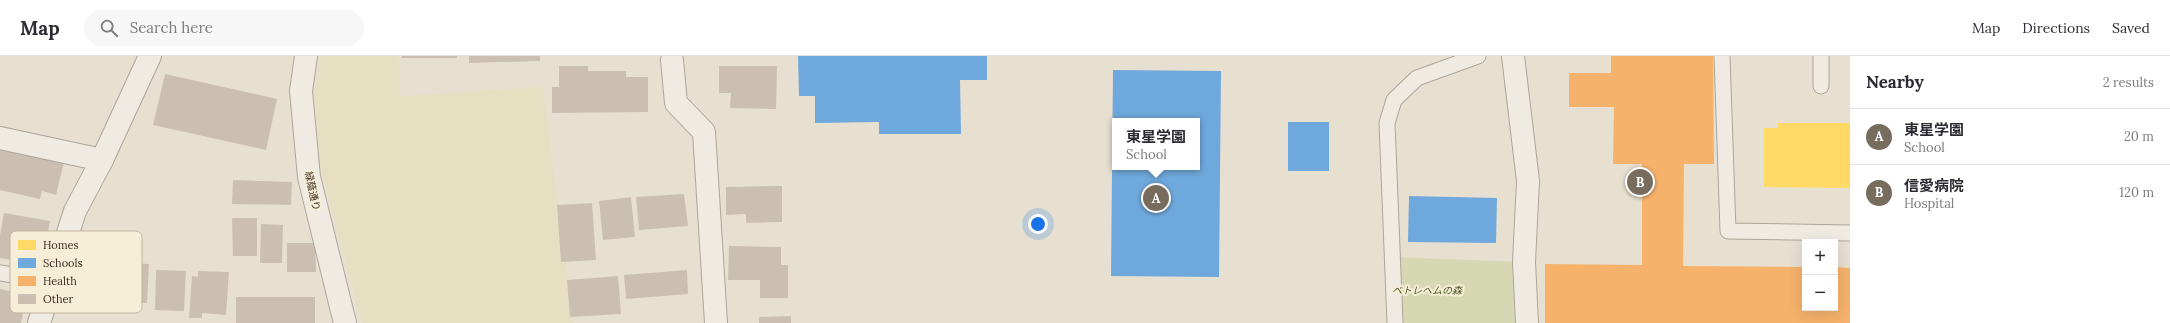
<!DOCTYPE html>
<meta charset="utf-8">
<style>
body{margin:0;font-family:Lora,"Noto Sans JP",serif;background:#f7f7f7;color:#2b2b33}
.controls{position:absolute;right:12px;bottom:12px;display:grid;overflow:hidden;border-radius:0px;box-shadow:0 4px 16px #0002}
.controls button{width:36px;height:36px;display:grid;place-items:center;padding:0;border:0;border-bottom:1px solid #e1e1e2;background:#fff;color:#2b2b33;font:20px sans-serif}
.you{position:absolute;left:1038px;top:168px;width:14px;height:14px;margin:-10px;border:3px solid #fff;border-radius:50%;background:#1a73e8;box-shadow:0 0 0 6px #1a73e833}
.badge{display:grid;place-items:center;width:26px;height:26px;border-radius:50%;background:#786c5e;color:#fff;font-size:13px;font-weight:700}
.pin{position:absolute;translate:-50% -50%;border:2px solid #fff;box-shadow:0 1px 4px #0006}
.popup{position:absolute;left:1112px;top:62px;width:88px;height:52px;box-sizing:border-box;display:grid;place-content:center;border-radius:0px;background:#fff;filter:drop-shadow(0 1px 3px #0005);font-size:13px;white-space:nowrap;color:#7c7c81}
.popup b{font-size:15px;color:#2b2b33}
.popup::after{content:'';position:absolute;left:50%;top:100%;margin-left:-8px;border:8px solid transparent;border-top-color:#fff}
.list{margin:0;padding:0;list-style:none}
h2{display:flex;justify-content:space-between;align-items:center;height:52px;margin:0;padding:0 16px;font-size:17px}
h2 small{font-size:13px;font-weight:400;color:#7c7c81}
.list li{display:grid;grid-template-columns:26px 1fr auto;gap:12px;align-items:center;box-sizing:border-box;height:56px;padding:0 16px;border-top:1px solid #e1e1e2}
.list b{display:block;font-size:15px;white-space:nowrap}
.list p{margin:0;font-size:13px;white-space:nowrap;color:#7c7c81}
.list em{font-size:13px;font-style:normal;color:#7c7c81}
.icon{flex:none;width:22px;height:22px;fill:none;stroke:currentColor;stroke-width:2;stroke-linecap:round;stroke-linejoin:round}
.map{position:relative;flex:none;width:1850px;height:267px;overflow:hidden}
header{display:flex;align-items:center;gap:24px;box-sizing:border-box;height:56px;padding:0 20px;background:#fff;border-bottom:1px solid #e1e1e2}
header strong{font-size:19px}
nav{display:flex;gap:22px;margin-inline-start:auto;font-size:14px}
.search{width:280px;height:36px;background:#f7f7f7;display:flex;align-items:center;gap:10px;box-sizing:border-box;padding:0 14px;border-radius:22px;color:#7c7c81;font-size:15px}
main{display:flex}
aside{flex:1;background:#fff}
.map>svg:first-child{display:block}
.farmland{fill:#e6dfc2}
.green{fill:#d6d7b3}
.homes{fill:#ffd966}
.schools{fill:#6fa8dc;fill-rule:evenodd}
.health{fill:#f6b26b}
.building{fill:#cbbfb2}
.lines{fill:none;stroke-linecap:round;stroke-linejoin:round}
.lane-casing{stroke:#ada599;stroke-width:17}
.street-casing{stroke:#ada599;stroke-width:24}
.lane{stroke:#efebe3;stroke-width:15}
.street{stroke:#efebe3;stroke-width:22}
.labels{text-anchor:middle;stroke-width:4;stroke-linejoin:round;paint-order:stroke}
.street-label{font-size:10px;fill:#3d2e20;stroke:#f7eed8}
.park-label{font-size:10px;font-style:italic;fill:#4d5a26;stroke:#f7eed8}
.key{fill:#f7eed8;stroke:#bfb4a1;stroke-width:1}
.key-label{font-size:11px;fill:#3d2e20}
</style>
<header>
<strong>Map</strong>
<div class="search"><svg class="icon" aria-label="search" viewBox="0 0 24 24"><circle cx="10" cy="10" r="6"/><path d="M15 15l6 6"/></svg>Search here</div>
<nav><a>Map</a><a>Directions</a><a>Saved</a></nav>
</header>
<main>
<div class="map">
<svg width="1850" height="267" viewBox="0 0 1850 267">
<rect width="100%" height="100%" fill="#e7e0d1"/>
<polygon class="farmland" points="321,0 399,0 400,40 543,31 573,267 362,267 320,110 314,37"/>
<polygon class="green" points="1392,201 1524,206 1527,267 1395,267"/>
<polygon class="homes" points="1778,67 1850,67 1850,132 1764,131 1764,72 1778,72"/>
<g class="schools">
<polygon points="798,0 987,0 987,24 960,24 961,78 879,78 879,66 815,67 815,40 799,40"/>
<path d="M 1113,14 L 1221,15 L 1219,221 L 1111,220 ZM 1115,65 L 1197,65 L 1197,111 L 1115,111 Z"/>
<rect x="1288" y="66" width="41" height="49"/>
<polygon points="1409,140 1497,142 1496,187 1408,186"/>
</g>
<polygon class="health" points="1611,0 1713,0 1714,108 1684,108 1683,210 1805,211 1805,252 1835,252 1835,211 1850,212 1850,267 1545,267 1545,208 1642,209 1642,108 1613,108 1614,51 1569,51 1569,17 1611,17"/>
<g class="building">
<rect x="402" y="0" width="55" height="2"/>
<polygon points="469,0 540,0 540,5 469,7"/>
<polygon points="559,10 588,10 588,15 626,15 626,21 648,21 648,56 552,57 552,31 559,31"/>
<polygon points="719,10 777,10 776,53 730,52 731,37 719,37"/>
<polygon points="165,18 277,43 266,94 153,69"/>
<polygon points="0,92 64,106 56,139 42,135 40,143 0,134"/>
<polygon points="233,124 292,126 291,149 232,148"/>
<polygon points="782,130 782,166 746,167 746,158 726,159 726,131"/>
<polygon points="684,138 688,170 639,174 636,141"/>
<polygon points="631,141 635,181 603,184 599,145"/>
<polygon points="592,147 596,204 561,206 557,149"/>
<polygon points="4,157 50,165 44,195 20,191 18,205 0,202 0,179"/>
<polygon points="232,162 257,162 257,200 233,200"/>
<polygon points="261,168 283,169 282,207 260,207"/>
<polygon points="287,187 315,187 316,216 287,216"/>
<polygon points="729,190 781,191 781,209 788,209 788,242 760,242 760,224 728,224"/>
<polygon points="81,201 107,201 107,254 70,254 70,223 81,223"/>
<polygon points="115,206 149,208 147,247 132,247 132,252 113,251"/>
<polygon points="156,214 186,215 184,255 155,254"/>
<polygon points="687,214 688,238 626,243 624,219"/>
<polygon points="198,215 229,216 226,259 202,257 202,262 189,262 192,220 198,221"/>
<polygon points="618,220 621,258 570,261 567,224"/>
<polygon points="0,233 27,239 21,267 0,267"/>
<rect x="236" y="241" width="79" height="26"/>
<polygon points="791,260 791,267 759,267 759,261"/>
</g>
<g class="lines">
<g class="lane-casing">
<g id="lane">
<polyline points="1722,0 1728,175 1850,177"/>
<polyline points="1821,30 1821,0"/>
<polyline points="0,217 51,225"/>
<polyline points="1395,267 1387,67 1394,44 1417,22 1478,0"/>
</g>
</g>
<g class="street-casing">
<g id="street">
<polyline points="306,0 301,35 309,121 345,267"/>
<polyline points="1513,0 1528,125 1524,206 1527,267"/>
<polyline points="672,4 676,47 704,76 716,267"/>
<polyline points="0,82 102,104"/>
<polyline points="39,267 75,155 102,104 150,0"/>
</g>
</g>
<use href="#lane" class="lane"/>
<use href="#street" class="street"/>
</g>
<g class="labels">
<g class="street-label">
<text transform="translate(313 135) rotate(78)" y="4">緑蔭通り</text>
</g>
<g class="park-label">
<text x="1427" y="238">ベトレヘムの森</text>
</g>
</g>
<rect x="10" y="175" width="132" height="82" rx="6" class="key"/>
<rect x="18" y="184" width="18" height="10" fill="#ffd966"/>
<rect x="18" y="202" width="18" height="10" fill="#6fa8dc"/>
<rect x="18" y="220" width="18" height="10" fill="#f6b26b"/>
<rect x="18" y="238" width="18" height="10" fill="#cbbfb2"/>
<g class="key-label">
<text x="43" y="193">Homes</text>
<text x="43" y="211">Schools</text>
<text x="43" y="229">Health</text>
<text x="43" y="247">Other</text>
</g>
</svg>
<div class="controls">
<button>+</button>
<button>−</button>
</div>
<div class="you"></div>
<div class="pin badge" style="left:1156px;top:142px">A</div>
<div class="popup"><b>東星学園</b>School</div>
<div class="pin badge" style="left:1640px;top:126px">B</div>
</div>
<aside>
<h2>Nearby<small>2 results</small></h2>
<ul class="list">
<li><span class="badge">A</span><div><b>東星学園</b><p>School</p></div><em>20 m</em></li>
<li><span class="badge">B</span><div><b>信愛病院</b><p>Hospital</p></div><em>120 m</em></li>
</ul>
</aside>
</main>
